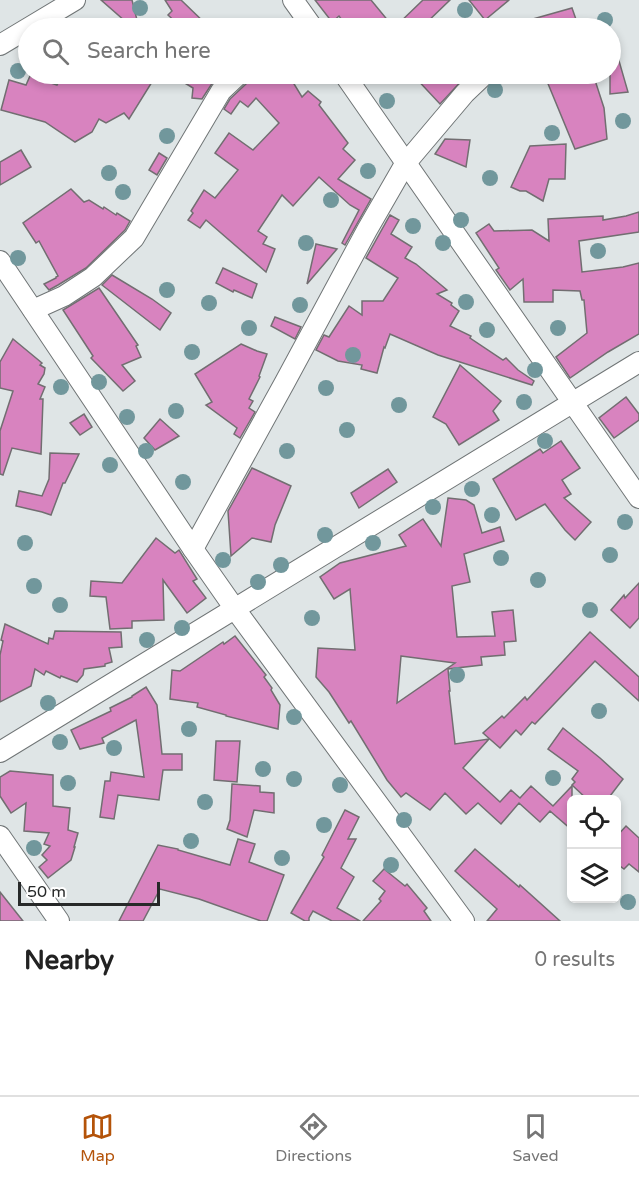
<!DOCTYPE html>
<style>
body{margin:0;font-family:"Varela Round",sans-serif;background:#f6f6f6;color:#222}
.controls{position:absolute;right:18px;bottom:18px;display:grid;overflow:hidden;border-radius:9px;box-shadow:0 3px 9px #0003}
.controls button{width:54px;height:54px;display:grid;place-items:center;padding:0;border:0;border-bottom:2px solid #e0e0e0;background:#fff;color:#222;font:30px sans-serif}
.scale{position:absolute;left:18px;bottom:15px;width:142px;box-sizing:border-box;padding-left:6px;border:3px solid #272929;border-top:0;font-size:16px;line-height:21px;white-space:nowrap;color:#272929;-webkit-text-stroke:4px #fff;paint-order:stroke}
.list{margin:0;padding:0;list-style:none}
h2{display:flex;justify-content:space-between;align-items:center;height:78px;margin:0;padding:0 24px;font-size:26px}
h2 small{font-size:20px;font-weight:400;color:#767676}
.icon{flex:none;width:33px;height:33px;fill:none;stroke:currentColor;stroke-width:2;stroke-linecap:round;stroke-linejoin:round}
.map{position:relative;flex:none;width:639px;height:921px;overflow:hidden}
.search{position:absolute;background:#fff;box-shadow:0 3px 9px #0003;left:18px;right:18px;top:18px;height:66px;display:flex;align-items:center;gap:15px;box-sizing:border-box;padding:0 21px;border-radius:33px;color:#767676;font-size:22px}
.sheet{height:174px;background:#fff}
nav{display:flex;justify-content:space-around;align-items:center;box-sizing:border-box;height:84px;border-top:2px solid #e0e0e0;background:#fff;font-size:16px;color:#767676}
nav a{display:grid;justify-items:center;gap:3px}
nav .on{color:#b45309}
.map>svg:first-child{display:block}
.building{fill:#d883bf;stroke:#726e71;stroke-width:1.5;fill-rule:evenodd}
.lines{fill:none;stroke-linecap:round;stroke-linejoin:round}
.minor-casing{stroke:#707576;stroke-width:22}
.minor{stroke:#fff;stroke-width:20}
.tree{fill:#71979c}
</style>
<div class="map">
<svg width="639" height="921" viewBox="0 0 639 921">
<rect width="100%" height="100%" fill="#dfe5e6"/>
<g class="building">
<polygon points="101,0 132,0 139,28 133,28"/>
<polygon points="165,0 181,0 210,28 182,28 168,15 172,11"/>
<polygon points="315,0 371,0 394,28 423,0 450,0 421,28 369,28 366,25 362,28 348,28 339,16 332,22"/>
<polygon points="469,0 509,0 485,20"/>
<polygon points="572,8 579,28 516,28 515,24"/>
<polygon points="615,47 628,92 610,94 610,48"/>
<polygon points="63,74 71,74 80,79 83,74 139,74 152,82 129,119 124,113 106,123 99,119 92,132 75,142 45,122 1,110 9,80 26,85 30,76 57,85"/>
<polygon points="251,74 288,74 302,97 308,91 321,102 319,105 348,143 343,149 355,160 338,179 371,199 345,245 342,243 359,210 350,205 319,177 293,206 282,195 258,231 267,237 263,244 275,249 266,272 206,220 200,228 188,220 193,213 191,211 204,190 215,198 238,170 215,153 229,133 253,150 279,123 256,98 248,107 240,101 231,114 224,109 230,99 248,82 250,78"/>
<polygon points="412,74 465,74 467,75 440,104"/>
<polygon points="544,74 593,74 604,108 607,139 575,149"/>
<polygon points="208,75 216,79 211,85 202,99 192,98 193,88 180,80 205,82"/>
<polygon points="445,139 470,140 466,167 435,154"/>
<polygon points="566,144 565,179 549,179 543,201 526,191 520,191 511,187 530,146"/>
<polygon points="21,150 31,167 0,185 0,162"/>
<polygon points="159,153 167,158 157,175 149,170"/>
<polygon points="71,189 84,202 89,200 103,209 104,207 116,215 117,213 130,221 125,230 86,268 58,285 49,290 44,284 56,278 56,277 58,276 39,241 36,243 23,223"/>
<polygon points="639,212 639,232 579,241 582,272 623,267 639,263 639,334 608,352 570,378 556,357 587,333 584,300 582,300 580,291 553,290 553,302 524,302 523,279 510,290 496,270 499,268 476,233 489,224 494,231 532,230 549,241 548,219 603,216 603,220 626,216"/>
<polygon points="390,215 399,220 391,234 412,247 405,258 416,264 447,290 437,294 452,303 451,305 459,311 450,326 471,336 470,338 503,360 506,358 518,370 534,381 532,385 438,355 390,334 385,348 384,347 377,373 361,369 362,365 338,361 316,350 324,335 329,337 349,306 362,315 362,301 383,301 398,278 366,258"/>
<polygon points="316,244 337,249 307,284"/>
<polygon points="223,268 257,284 252,298 234,290 233,292 216,283"/>
<polygon points="112,275 152,299 171,313 160,330 102,285"/>
<polygon points="99,288 138,345 136,346 141,357 122,365 135,381 123,391 91,358 93,356 63,310"/>
<polygon points="275,317 301,327 295,339 271,326"/>
<polygon points="13,339 42,363 40,365 45,368 44,374 38,384 45,387 40,399 43,399 41,454 12,448 3,475 0,474 0,431 13,391 0,388 0,362"/>
<polygon points="241,344 257,351 267,354 259,376 260,377 249,399 253,401 249,408 255,412 240,438 234,434 237,428 206,405 212,402 195,374"/>
<polygon points="460,365 501,401 493,411 499,420 459,445 446,424 433,417"/>
<polygon points="626,397 639,414 639,420 614,438 599,418"/>
<polygon points="84,414 92,427 80,435 70,423"/>
<polygon points="160,419 179,436 155,450 144,438"/>
<polygon points="561,441 580,468 562,480 571,494 564,498 591,522 575,540 565,530 545,504 516,520 493,479 540,449 543,453"/>
<polygon points="50,453 79,454 65,483 63,483 51,515 42,512 16,506 19,491 42,496 49,479"/>
<polygon points="252,468 291,486 275,525 271,542 252,538 231,556 228,511"/>
<polygon points="388,469 397,482 359,508 351,493"/>
<path d="M 448,498 L 466,500 L 474,505 L 482,533 L 500,527 L 504,541 L 464,554 L 470,582 L 452,586 L 457,637 L 495,636 L 492,612 L 513,610 L 516,641 L 504,642 L 505,655 L 481,657 L 482,665 L 448,669 L 450,691 L 449,691 L 455,744 L 489,739 L 463,768 L 500,802 L 511,790 L 520,798 L 531,786 L 553,806 L 572,786 L 572,830 L 550,811 L 540,822 L 519,803 L 501,824 L 478,803 L 466,814 L 445,793 L 430,810 L 406,793 L 401,797 L 387,780 L 351,721 L 349,723 L 329,692 L 316,677 L 318,648 L 355,650 L 350,589 L 334,599 L 320,577 L 340,563 L 406,546 L 399,535 L 423,519 L 441,546 ZM 401,656 L 455,663 L 397,703 Z"/>
<polygon points="156,538 175,553 179,550 197,579 193,581 206,598 187,613 163,580 164,620 132,621 132,628 110,629 106,597 90,596 91,581 122,583"/>
<polygon points="639,583 639,618 630,628 611,610 624,595 625,598"/>
<polygon points="5,624 48,644 49,638 53,639 55,631 121,632 122,647 109,648 112,662 105,664 105,666 84,669 83,675 77,682 61,676 60,678 46,671 44,675 35,669 31,686 0,702 0,655 3,641 1,640"/>
<polygon points="590,632 639,677 639,701 595,661 535,724 532,722 521,735 516,730 500,748 483,733 502,716 504,718 525,697 527,700"/>
<polygon points="235,636 266,675 264,677 272,688 271,690 280,705 278,729 226,716 226,715 197,707 198,703 170,699 172,670 180,671 223,642 224,644"/>
<polygon points="146,687 157,705 162,754 182,754 182,770 163,770 159,800 118,795 114,819 100,817 105,781 110,781 111,772 144,777 136,720 102,738 104,743 80,749 71,730 111,711 110,708 132,697 132,696"/>
<polygon points="563,728 600,758 623,779 607,800 588,800 572,785 575,782 572,779 578,771 548,749"/>
<polygon points="216,741 240,741 237,782 214,780"/>
<polygon points="10,771 53,775 53,806 70,808 68,830 78,833 74,847 75,847 71,860 48,878 39,867 47,860 42,855 50,846 44,844 49,833 24,831 26,803 11,813 0,796 0,777"/>
<polygon points="232,784 260,786 260,792 274,793 274,813 254,810 247,837 227,829 230,820"/>
<polygon points="345,810 359,817 348,839 356,839 341,868 354,877 337,908 360,921 332,921 313,911 309,918 309,921 305,921 291,913 324,857 322,855"/>
<polygon points="626,826 639,838 639,872 629,864 624,869 616,863 616,837"/>
<polygon points="238,839 255,844 249,862 284,875 267,921 261,921 199,899 160,889 143,921 119,921 158,845 178,849 178,850 230,865"/>
<polygon points="475,849 519,887 520,885 560,921 487,921 497,909 455,871"/>
<polygon points="384,869 405,886 407,884 427,908 424,911 431,921 363,921 381,901 379,899 385,891 373,881"/>
<polygon points="0,892 23,921 0,921"/>
</g>
<g class="lines">
<g class="minor-casing">
<g id="minor">
<polyline points="293,0 313,28"/>
<polyline points="0,45 75,0"/>
<polyline points="344,74 639,498"/>
<polyline points="0,261 193,549 235,609 464,921"/>
<polyline points="33,310 64,296 93,277 134,238 221,91 239,74"/>
<polyline points="193,549 285,382 367,230 405,164 465,93 485,74"/>
<polyline points="0,752 639,362"/>
<polyline points="0,836 59,921"/>
</g>
</g>
<use href="#minor" class="minor"/>
</g>
<g class="tree">
<circle cx="140" cy="8" r="8"/>
<circle cx="465" cy="10" r="8"/>
<circle cx="605" cy="20" r="8"/>
<circle cx="18" cy="71" r="8"/>
<circle cx="495" cy="90" r="8"/>
<circle cx="387" cy="101" r="8"/>
<circle cx="623" cy="121" r="8"/>
<circle cx="552" cy="133" r="8"/>
<circle cx="167" cy="136" r="8"/>
<circle cx="368" cy="171" r="8"/>
<circle cx="109" cy="173" r="8"/>
<circle cx="490" cy="178" r="8"/>
<circle cx="123" cy="192" r="8"/>
<circle cx="331" cy="200" r="8"/>
<circle cx="461" cy="220" r="8"/>
<circle cx="413" cy="226" r="8"/>
<circle cx="306" cy="243" r="8"/>
<circle cx="443" cy="243" r="8"/>
<circle cx="598" cy="251" r="8"/>
<circle cx="18" cy="258" r="8"/>
<circle cx="167" cy="290" r="8"/>
<circle cx="466" cy="302" r="8"/>
<circle cx="209" cy="303" r="8"/>
<circle cx="300" cy="305" r="8"/>
<circle cx="249" cy="328" r="8"/>
<circle cx="558" cy="328" r="8"/>
<circle cx="487" cy="330" r="8"/>
<circle cx="192" cy="352" r="8"/>
<circle cx="353" cy="355" r="8"/>
<circle cx="535" cy="370" r="8"/>
<circle cx="99" cy="382" r="8"/>
<circle cx="61" cy="387" r="8"/>
<circle cx="326" cy="388" r="8"/>
<circle cx="524" cy="402" r="8"/>
<circle cx="399" cy="405" r="8"/>
<circle cx="176" cy="411" r="8"/>
<circle cx="127" cy="417" r="8"/>
<circle cx="347" cy="430" r="8"/>
<circle cx="545" cy="441" r="8"/>
<circle cx="146" cy="451" r="8"/>
<circle cx="287" cy="451" r="8"/>
<circle cx="110" cy="465" r="8"/>
<circle cx="183" cy="482" r="8"/>
<circle cx="472" cy="489" r="8"/>
<circle cx="433" cy="507" r="8"/>
<circle cx="492" cy="515" r="8"/>
<circle cx="625" cy="522" r="8"/>
<circle cx="325" cy="535" r="8"/>
<circle cx="25" cy="543" r="8"/>
<circle cx="373" cy="543" r="8"/>
<circle cx="610" cy="555" r="8"/>
<circle cx="501" cy="558" r="8"/>
<circle cx="223" cy="560" r="8"/>
<circle cx="281" cy="565" r="8"/>
<circle cx="538" cy="580" r="8"/>
<circle cx="258" cy="582" r="8"/>
<circle cx="34" cy="586" r="8"/>
<circle cx="60" cy="605" r="8"/>
<circle cx="590" cy="610" r="8"/>
<circle cx="312" cy="618" r="8"/>
<circle cx="182" cy="628" r="8"/>
<circle cx="147" cy="640" r="8"/>
<circle cx="457" cy="675" r="8"/>
<circle cx="48" cy="703" r="8"/>
<circle cx="599" cy="711" r="8"/>
<circle cx="294" cy="717" r="8"/>
<circle cx="189" cy="729" r="8"/>
<circle cx="60" cy="742" r="8"/>
<circle cx="114" cy="748" r="8"/>
<circle cx="263" cy="769" r="8"/>
<circle cx="553" cy="778" r="8"/>
<circle cx="294" cy="779" r="8"/>
<circle cx="68" cy="783" r="8"/>
<circle cx="340" cy="785" r="8"/>
<circle cx="205" cy="802" r="8"/>
<circle cx="404" cy="820" r="8"/>
<circle cx="324" cy="825" r="8"/>
<circle cx="191" cy="841" r="8"/>
<circle cx="34" cy="848" r="8"/>
<circle cx="282" cy="858" r="8"/>
<circle cx="391" cy="865" r="8"/>
<circle cx="628" cy="902" r="8"/>
</g>
</svg>
<div class="controls">
<button><svg class="icon" aria-label="locate" viewBox="0 0 24 24"><circle cx="12" cy="12" r="6"/><path d="M12 2v4M12 18v4M2 12h4M18 12h4"/></svg></button>
<button><svg class="icon" aria-label="layers" viewBox="0 0 24 24"><path d="M12 4l9 5-9 5-9-5zM3 14l9 5 9-5"/></svg></button>
</div>
<div class="scale">50 m</div>
<div class="search"><svg class="icon" aria-label="search" viewBox="0 0 24 24"><circle cx="10" cy="10" r="6"/><path d="M15 15l6 6"/></svg>Search here</div>
</div>
<section class="sheet">
<h2>Nearby<small>0 results</small></h2>
<ul class="list">
</ul>
</section>
<nav>
<a class="on"><svg class="icon" aria-label="map" viewBox="0 0 24 24"><path d="M3 6l6-2 6 2 6-2v14l-6 2-6-2-6 2zM9 4v14M15 6v14"/></svg>Map</a>
<a><svg class="icon" aria-label="directions" viewBox="0 0 24 24"><path d="M12 3l9 9-9 9-9-9zM9 14v-3h6M13 9l2 2-2 2"/></svg>Directions</a>
<a><svg class="icon" aria-label="saved" viewBox="0 0 24 24"><path d="M7 4h10v16l-5-4-5 4z"/></svg>Saved</a>
</nav>
